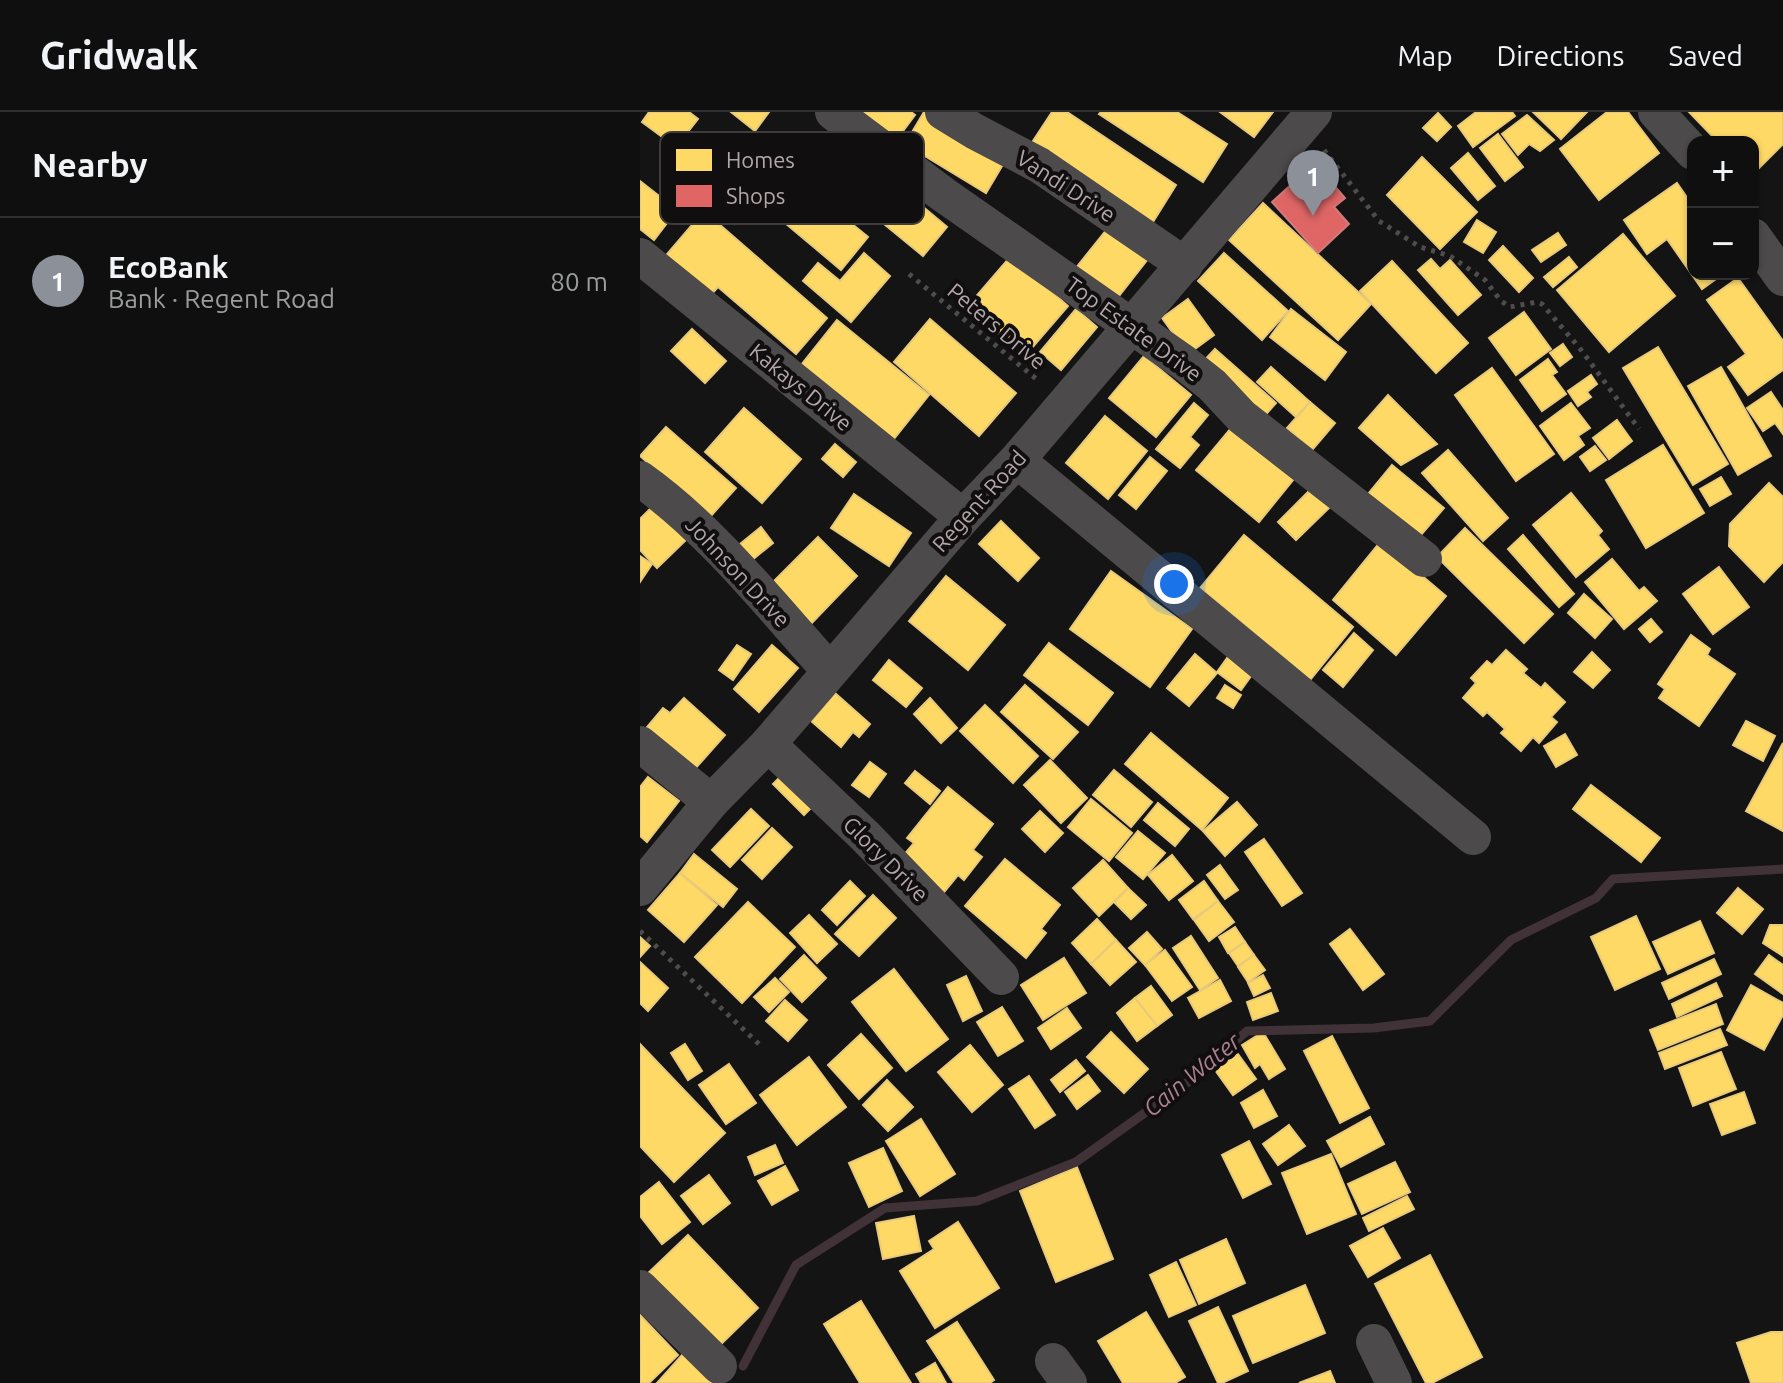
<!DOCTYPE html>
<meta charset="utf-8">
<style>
body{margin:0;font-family:Ubuntu,sans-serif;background:#1d1d1d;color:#f1f3f6}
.controls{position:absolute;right:24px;top:24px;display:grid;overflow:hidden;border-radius:16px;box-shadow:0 2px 6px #0004}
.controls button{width:72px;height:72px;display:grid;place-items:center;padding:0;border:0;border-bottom:2px solid #2f2f2f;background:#0f0f0f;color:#f1f3f6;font:40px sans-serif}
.you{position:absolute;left:534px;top:472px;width:28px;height:28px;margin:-20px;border:6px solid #fff;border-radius:50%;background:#1a73e8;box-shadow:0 0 0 12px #1a73e833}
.badge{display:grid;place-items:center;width:52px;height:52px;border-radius:50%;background:#8c9099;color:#fff;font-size:26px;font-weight:700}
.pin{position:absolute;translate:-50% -66px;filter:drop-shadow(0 2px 4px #0008)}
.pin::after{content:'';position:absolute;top:42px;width:28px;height:24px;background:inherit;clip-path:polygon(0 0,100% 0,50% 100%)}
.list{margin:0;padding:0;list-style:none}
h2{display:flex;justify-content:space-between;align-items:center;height:104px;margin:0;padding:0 32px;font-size:34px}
h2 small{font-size:26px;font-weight:400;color:#9b9c9e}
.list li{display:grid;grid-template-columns:52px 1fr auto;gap:24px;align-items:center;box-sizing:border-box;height:128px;padding:0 32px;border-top:2px solid #2f2f2f}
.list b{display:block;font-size:30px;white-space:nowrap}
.list p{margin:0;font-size:26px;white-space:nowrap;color:#9b9c9e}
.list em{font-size:26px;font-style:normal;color:#9b9c9e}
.map{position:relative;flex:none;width:1143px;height:1271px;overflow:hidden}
header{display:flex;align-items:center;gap:48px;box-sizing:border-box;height:112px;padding:0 40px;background:#0f0f0f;border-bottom:2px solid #2f2f2f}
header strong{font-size:38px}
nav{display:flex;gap:44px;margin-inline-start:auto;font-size:28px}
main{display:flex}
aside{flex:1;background:#0f0f0f}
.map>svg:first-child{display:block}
.homes{fill:#ffd966;stroke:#e8ca7a;stroke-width:2}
.shops{fill:#e06666;stroke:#d2797a;stroke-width:2}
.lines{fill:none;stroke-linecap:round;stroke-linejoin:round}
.stream{stroke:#413238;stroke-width:9}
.path{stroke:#4f4c4c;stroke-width:5;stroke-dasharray:4 6;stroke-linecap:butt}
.street{stroke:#4d4a4b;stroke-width:36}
.labels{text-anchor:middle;stroke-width:8;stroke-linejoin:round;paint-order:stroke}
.street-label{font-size:22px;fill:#b3a6a9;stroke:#100e0e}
.water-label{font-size:24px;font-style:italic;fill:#ab8192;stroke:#100e0e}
.key{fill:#100e0e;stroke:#413c3c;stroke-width:2}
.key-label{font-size:22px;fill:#b3a6a9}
</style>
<header>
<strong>Gridwalk</strong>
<nav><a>Map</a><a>Directions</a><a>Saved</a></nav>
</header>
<main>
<aside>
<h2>Nearby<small></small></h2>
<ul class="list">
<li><span class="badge">1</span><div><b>EcoBank</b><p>Bank · Regent Road</p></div><em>80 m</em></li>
</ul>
</aside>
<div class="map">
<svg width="1143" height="1271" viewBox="0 0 1143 1271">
<rect width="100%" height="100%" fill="#141414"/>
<g class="homes">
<polygon points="9,0 49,0 58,7 36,35 2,10"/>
<polygon points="91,0 129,0 115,19"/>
<polygon points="221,0 271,0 275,3 257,27"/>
<polygon points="284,0 365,49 346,81 265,32"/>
<polygon points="412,0 427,0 536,73 511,113 391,32"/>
<polygon points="461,0 537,0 587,32 563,70 459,2"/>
<polygon points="580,0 633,0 614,25"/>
<polygon points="836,0 872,0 875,4 833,35 818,14"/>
<polygon points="893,0 947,0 921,27"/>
<polygon points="967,0 988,0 1019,41 959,88 920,37"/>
<polygon points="1049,0 1143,0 1143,32 1113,62 1113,30 1078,30"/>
<polygon points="798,1 811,15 797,29 783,16"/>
<polygon points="887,3 914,28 900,39 889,32 878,43 862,22"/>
<polygon points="858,22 883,55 865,69 840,36"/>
<polygon points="828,41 855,74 838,88 811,56"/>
<polygon points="782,45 837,100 800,137 747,83"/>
<polygon points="245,63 307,115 283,144 221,93"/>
<polygon points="0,69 37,98 14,128 0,117"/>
<polygon points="1037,71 1053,94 1053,162 1083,162 1062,177 1027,127 1007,142 984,108"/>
<polygon points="164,73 228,125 201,158 138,105"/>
<polygon points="623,91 731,192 698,228 589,128"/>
<polygon points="64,99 187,206 156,242 78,175 67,187 22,148"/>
<polygon points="837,108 856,120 843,141 824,130"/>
<polygon points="468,116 508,147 475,189 435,157"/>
<polygon points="918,121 926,133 901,150 892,138"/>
<polygon points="983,122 1035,184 969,240 917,178"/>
<polygon points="863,134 893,166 879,180 849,148"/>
<polygon points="224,141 250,164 211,210 163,169 178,151 200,169"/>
<polygon points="584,141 648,199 622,228 558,169"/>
<polygon points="371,144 428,194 384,245 327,195"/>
<polygon points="929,145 937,155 913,175 904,165"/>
<polygon points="791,147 800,157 810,148 841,183 818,203 778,158"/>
<polygon points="752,149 828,231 796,261 720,179"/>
<polygon points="1098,166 1143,229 1143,258 1108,283 1088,255 1106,242 1067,188"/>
<polygon points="548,187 574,223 548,242 522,206"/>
<polygon points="436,197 457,215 421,258 400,240"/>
<polygon points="651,197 706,240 685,268 630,225"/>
<polygon points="884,200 911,237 876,263 849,226"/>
<polygon points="290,207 376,281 339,324 254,250"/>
<polygon points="197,208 289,283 249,333 157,258"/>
<polygon points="52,217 86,249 65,271 31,239"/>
<polygon points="923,232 932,245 920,254 910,241"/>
<polygon points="1018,235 1088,352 1053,373 983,256"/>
<polygon points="575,237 636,291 621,308 560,253"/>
<polygon points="504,244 551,283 516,325 469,286"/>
<polygon points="908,247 917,260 912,263 926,282 902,299 880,268"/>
<polygon points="631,255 670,290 656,305 617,270"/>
<polygon points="1081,255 1131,344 1098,363 1048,274"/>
<polygon points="852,256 914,342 876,369 815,283"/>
<polygon points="951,263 957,272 947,280 951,285 938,294 928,279"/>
<polygon points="1131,280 1143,298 1143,322 1135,311 1123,319 1107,296"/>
<polygon points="748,283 797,332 761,353 719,316"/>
<polygon points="670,290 695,311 672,338 647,316"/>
<polygon points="554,291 568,303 550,325 559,333 540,356 516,337"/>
<polygon points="931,291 950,316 938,324 944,333 924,348 900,314"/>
<polygon points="104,296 161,347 122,391 65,340"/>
<polygon points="465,304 507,339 468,387 426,351"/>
<polygon points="977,308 992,329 969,347 953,326"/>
<polygon points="26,315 96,376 69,406 0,344"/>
<polygon points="592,315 654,367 619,410 556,358"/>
<polygon points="195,332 216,350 203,365 182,347"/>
<polygon points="1023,333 1064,401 1006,436 966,368"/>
<polygon points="955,334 966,348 950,359 940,345"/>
<polygon points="808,338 868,406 843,429 782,361"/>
<polygon points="510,345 527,359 496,397 479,383"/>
<polygon points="752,353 804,396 774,431 723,388"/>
<polygon points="1081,365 1091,382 1070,394 1060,377"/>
<polygon points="1129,371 1143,385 1143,450 1124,470 1089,434 1090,412"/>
<polygon points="673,375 691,394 656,428 638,410"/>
<polygon points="931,381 962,419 958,423 969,437 936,465 893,413"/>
<polygon points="214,382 271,421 249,454 191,416"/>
<polygon points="14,393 46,428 17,456 0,438 0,407"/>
<polygon points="361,409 399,446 378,469 339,432"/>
<polygon points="121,415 133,431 106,453 94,437"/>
<polygon points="825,416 913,502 884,531 797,445"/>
<polygon points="604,423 713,515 670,568 560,476"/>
<polygon points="883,423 934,482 919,495 868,437"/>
<polygon points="178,425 217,464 166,517 126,477"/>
<polygon points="741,429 806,484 756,543 693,488"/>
<polygon points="0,444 12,452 0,470"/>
<polygon points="972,447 999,479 1004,475 1017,489 984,517 945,470"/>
<polygon points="1079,455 1109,495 1073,522 1043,482"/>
<polygon points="471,459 552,517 510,575 430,517"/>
<polygon points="306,464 365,513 328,558 269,509"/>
<polygon points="944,482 972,507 955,526 928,501"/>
<polygon points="1011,507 1022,520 1010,530 999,517"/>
<polygon points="714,521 733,538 703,575 683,558"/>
<polygon points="1051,523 1070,537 1067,543 1095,562 1059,614 1019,586 1025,577 1018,572"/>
<polygon points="409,531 473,581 448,613 384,563"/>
<polygon points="97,533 111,542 93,568 79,558"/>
<polygon points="132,533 158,556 119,600 94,577"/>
<polygon points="866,538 887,557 883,561 901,576 905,571 925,590 911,605 917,610 899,631 893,625 881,639 861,621 865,617 847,600 843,604 823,586 836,571 831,566 847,549 852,553"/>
<polygon points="952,540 970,558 953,576 934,560"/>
<polygon points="555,542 577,561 549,594 527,576"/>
<polygon points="590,542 614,560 601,578 577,560"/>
<polygon points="249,548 282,576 266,595 233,568"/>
<polygon points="385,573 438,620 413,647 361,600"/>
<polygon points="585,573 601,583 593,596 577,586"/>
<polygon points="195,581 230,612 219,625 213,620 201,635 171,609"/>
<polygon points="44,586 85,623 54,658 2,621 23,596 30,601"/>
<polygon points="290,586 317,616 301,631 274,602"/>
<polygon points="345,593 398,644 373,671 320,619"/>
<polygon points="1106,609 1135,624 1123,649 1093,633"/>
<polygon points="511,621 588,686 562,718 485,652"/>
<polygon points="925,622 937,643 916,655 904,634"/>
<polygon points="1143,631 1143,719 1106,699"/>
<polygon points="410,648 447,686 421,711 384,673"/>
<polygon points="230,650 246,662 229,685 212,673"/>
<polygon points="474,658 512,690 491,715 453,683"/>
<polygon points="275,659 300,679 290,692 265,671"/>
<polygon points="142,663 173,694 164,703 133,672"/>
<polygon points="8,665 39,689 7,730 0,724 0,675"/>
<polygon points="951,673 1020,726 1001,750 933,697"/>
<polygon points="308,675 353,712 333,738 342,745 324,768 318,763 300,785 258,750 274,731 267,726"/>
<polygon points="451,687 492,721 469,749 428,715"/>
<polygon points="597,690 617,713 585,744 563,719"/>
<polygon points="518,691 549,717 535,734 504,708"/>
<polygon points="111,697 129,714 90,755 72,738"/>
<polygon points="400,699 423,721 405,740 382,717"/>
<polygon points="132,716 152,735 122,767 102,748"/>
<polygon points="498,719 525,741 503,767 476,745"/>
<polygon points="624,727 662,781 642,794 605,740"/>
<polygon points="54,742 97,777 83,795 40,761"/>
<polygon points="532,743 553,769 529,788 508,763"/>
<polygon points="365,747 420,793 401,817 406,821 386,846 325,794"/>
<polygon points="463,748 488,776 459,804 433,776"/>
<polygon points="580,753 598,778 585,787 567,763"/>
<polygon points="40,761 77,793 44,830 8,798"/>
<polygon points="210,769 225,784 197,813 182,798"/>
<polygon points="564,769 578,789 553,807 539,788"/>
<polygon points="488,776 506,793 491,807 474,790"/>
<polygon points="1098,776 1123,797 1102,822 1077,801"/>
<polygon points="233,783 256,806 219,844 195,822"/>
<polygon points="578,789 594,810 569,829 554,808"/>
<polygon points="108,790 155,835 102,891 55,845"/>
<polygon points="169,803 197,832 177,851 150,821"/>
<polygon points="996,804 1020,857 975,878 951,825"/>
<polygon points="457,807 476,828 451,852 432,831"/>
<polygon points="1060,809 1074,841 1028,862 1013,830"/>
<polygon points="1130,813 1143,813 1143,844 1123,831"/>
<polygon points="595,815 605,830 588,841 579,825"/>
<polygon points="710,817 744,862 723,878 690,832"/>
<polygon points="507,820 522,837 505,853 489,836"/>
<polygon points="551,824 578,866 560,878 533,836"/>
<polygon points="0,825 10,834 0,845"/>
<polygon points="476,828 496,850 470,873 451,852"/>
<polygon points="605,830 614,843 598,854 589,841"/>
<polygon points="525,838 552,875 532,889 505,853"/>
<polygon points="164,843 186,866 162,890 140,867"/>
<polygon points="614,843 625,858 608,870 598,855"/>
<polygon points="1129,843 1143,853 1143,882 1115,862"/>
<polygon points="424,846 446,881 403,908 381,873"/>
<polygon points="1074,847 1081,862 1029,887 1022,871"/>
<polygon points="0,850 28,876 8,899 0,891"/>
<polygon points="254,857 308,927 266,959 212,890"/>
<polygon points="623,863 630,876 614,884 608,871"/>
<polygon points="326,864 342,899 323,909 307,873"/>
<polygon points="135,866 149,880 129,900 114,885"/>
<polygon points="580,868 591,889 559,906 548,886"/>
<polygon points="1076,871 1082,884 1037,905 1032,892"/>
<polygon points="1111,873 1143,891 1143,903 1124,938 1087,918"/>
<polygon points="511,874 532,903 517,914 495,886"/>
<polygon points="631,881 638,899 613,908 607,890"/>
<polygon points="495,886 517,914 497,929 477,901"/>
<polygon points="145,888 167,908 148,929 126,909"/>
<polygon points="1076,892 1083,912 1018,938 1010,918"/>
<polygon points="362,895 383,929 358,944 337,910"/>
<polygon points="427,896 441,916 411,937 398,916"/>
<polygon points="1080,917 1087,933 1025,957 1019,941"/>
<polygon points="471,920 508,957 484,981 447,945"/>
<polygon points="623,920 645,957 629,967 620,952 615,956 602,933"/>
<polygon points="221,922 252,956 219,987 188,953"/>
<polygon points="692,924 729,996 700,1011 664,939"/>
<polygon points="0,932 85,1021 34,1070 0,1034"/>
<polygon points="45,932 62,959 48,968 31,941"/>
<polygon points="330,933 363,973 332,1000 298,960"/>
<polygon points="1081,940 1096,977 1053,994 1039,956"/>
<polygon points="598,942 616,967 593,983 575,958"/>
<polygon points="169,945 206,995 157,1033 120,983"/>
<polygon points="436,948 445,959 420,980 411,968"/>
<polygon points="89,952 116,991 86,1012 59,973"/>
<polygon points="448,963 460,979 437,997 425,980"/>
<polygon points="389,964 415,1003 395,1016 369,977"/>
<polygon points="247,968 273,995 248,1019 223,993"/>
<polygon points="623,978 637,1004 614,1016 601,991"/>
<polygon points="1104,980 1115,1011 1082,1023 1070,992"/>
<polygon points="730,1005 744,1032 701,1055 687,1029"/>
<polygon points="281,1007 315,1062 280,1084 246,1029"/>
<polygon points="649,1013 665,1034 638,1053 623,1032"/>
<polygon points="609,1029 631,1072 603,1086 582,1043"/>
<polygon points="135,1033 143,1051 115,1063 108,1045"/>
<polygon points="243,1036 262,1079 229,1095 209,1051"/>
<polygon points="691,1042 716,1102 667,1122 642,1061"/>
<polygon points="755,1050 770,1080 722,1102 708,1072"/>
<polygon points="145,1054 158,1078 132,1093 118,1069"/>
<polygon points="437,1055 473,1147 416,1170 380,1079"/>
<polygon points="69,1063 90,1091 63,1112 41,1084"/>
<polygon points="19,1070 50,1110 22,1132 0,1104 0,1085"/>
<polygon points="767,1084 774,1097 729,1119 723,1106"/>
<polygon points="274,1104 281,1139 243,1147 236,1111"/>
<polygon points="318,1110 359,1176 295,1216 260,1159 294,1137 289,1129"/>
<polygon points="743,1116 760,1146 728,1165 710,1134"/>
<polygon points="48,1123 118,1196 75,1238 4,1165"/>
<polygon points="586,1127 605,1171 559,1192 540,1148"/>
<polygon points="790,1143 842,1245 792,1271 786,1271 735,1172"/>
<polygon points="536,1150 556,1193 529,1205 510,1163"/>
<polygon points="665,1173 685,1221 613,1251 593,1204"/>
<polygon points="221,1189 271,1271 220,1271 184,1212"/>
<polygon points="578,1195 608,1259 582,1271 578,1271 549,1209"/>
<polygon points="506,1200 545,1265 535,1271 483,1271 458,1229"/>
<polygon points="0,1203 38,1243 9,1271 0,1271"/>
<polygon points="317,1210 354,1268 350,1271 314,1271 287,1229"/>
<polygon points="1131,1220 1143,1220 1143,1271 1111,1271 1097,1231"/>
<polygon points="43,1242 75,1271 17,1271"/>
<polygon points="295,1251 306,1271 281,1271 276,1262"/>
<polygon points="690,1259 695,1271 659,1271"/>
</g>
<polygon class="shops" points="675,51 705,86 694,95 709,112 678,141 632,90"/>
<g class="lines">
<polyline class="stream" points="103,1254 156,1153 245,1096 337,1089 436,1050 555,965 607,919 734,916 790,909 871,828 956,786 973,767 1143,757"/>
<g class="path">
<polyline points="684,38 739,109 780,135 810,144 845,168 861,189 870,195 897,190 902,192 942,239 999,317"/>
<polyline points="269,162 400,270"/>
<polyline points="0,819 122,935"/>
</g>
<g class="street">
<polyline points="193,0 304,83 543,250 572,273 602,305 784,447"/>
<polyline points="303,0 334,19 399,53 545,153"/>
<polyline points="1016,0 1053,40"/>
<polyline points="1113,124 1143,166"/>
<polyline points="0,144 323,405"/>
<polyline points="377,348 833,725"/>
<path d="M 0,367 C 73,419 130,493 190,559"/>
<polyline points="0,632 71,690"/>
<polyline points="128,632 225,724 361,865"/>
<polyline points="0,776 71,690 128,632 323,405 377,348 674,0"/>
<polyline points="0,1176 79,1254"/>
<polyline points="734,1230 754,1271"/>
<polyline points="413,1249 429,1271"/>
</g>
</g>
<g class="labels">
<g class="street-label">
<text transform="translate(426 74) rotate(33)" y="8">Vandi Drive</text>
<text transform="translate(357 214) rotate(40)" y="8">Peters Drive</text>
<text transform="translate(494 217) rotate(36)" y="8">Top Estate Drive</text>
<text transform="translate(161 275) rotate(39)" y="8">Kakays Drive</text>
<text transform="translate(339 389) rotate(-48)" y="8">Regent Road</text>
<text transform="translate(98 460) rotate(47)" y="8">Johnson Drive</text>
<text transform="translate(246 747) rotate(45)" y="8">Glory Drive</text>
</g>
<g class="water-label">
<text transform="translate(552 963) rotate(-39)" y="8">Cain Water</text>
</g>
</g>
<rect x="20" y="20" width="264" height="92" rx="12" class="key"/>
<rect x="36" y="37" width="36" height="22" fill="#ffd966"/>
<rect x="36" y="73" width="36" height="22" fill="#e06666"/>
<g class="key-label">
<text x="86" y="56">Homes</text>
<text x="86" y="92">Shops</text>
</g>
</svg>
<div class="controls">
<button>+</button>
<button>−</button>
</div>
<div class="you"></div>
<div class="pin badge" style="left:673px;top:104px">1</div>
</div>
</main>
